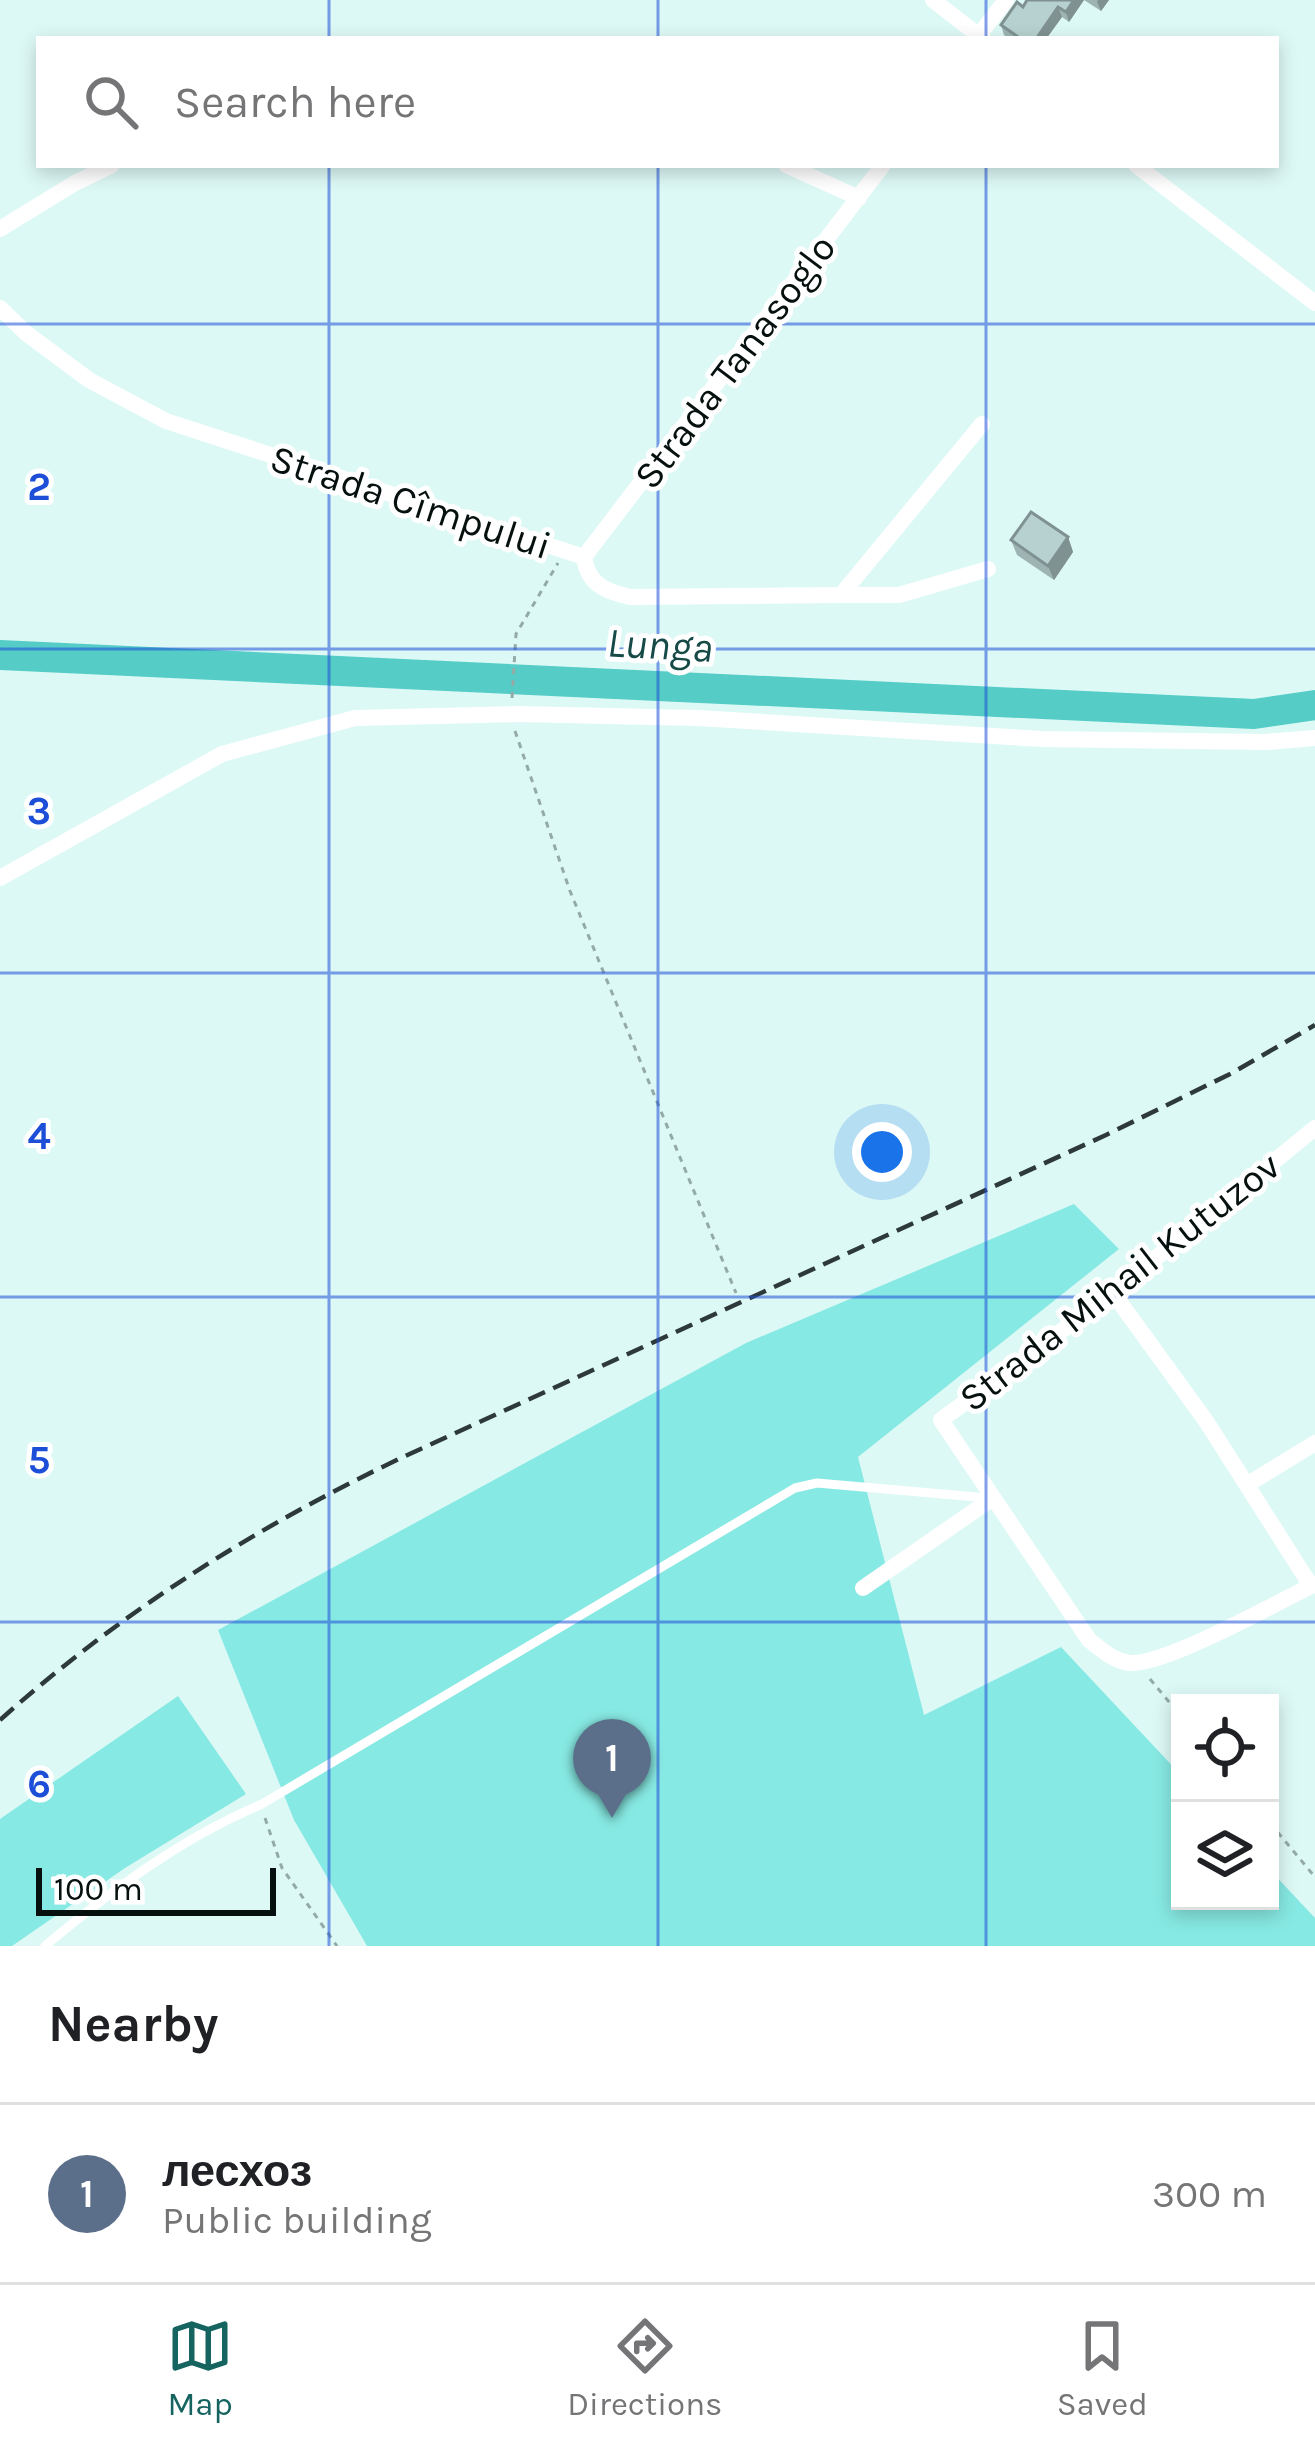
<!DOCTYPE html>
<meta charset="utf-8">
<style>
body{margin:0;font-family:Karla,sans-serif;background:#f2f2f2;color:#202124}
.controls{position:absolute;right:36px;bottom:36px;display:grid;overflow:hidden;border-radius:0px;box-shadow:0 6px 18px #0003}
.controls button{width:108px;height:108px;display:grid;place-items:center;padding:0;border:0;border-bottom:3px solid #e0e0e0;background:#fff;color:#202124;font:60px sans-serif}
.scale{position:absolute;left:36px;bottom:30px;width:240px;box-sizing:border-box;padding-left:12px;border:6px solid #06100f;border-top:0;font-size:33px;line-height:42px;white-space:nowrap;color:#06100f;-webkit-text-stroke:9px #fff;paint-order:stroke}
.you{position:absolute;left:882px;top:1152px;width:42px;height:42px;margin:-30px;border:9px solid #fff;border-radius:50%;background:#1a73e8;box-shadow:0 0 0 18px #1a73e833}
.badge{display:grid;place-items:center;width:78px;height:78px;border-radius:50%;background:#166460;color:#fff;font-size:39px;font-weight:700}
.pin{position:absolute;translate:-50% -99px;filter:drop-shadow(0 3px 6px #0008)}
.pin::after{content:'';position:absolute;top:63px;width:42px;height:36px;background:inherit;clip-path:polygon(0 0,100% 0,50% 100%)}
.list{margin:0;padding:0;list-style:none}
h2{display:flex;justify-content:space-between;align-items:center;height:156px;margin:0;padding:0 48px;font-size:51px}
h2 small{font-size:39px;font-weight:400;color:#757577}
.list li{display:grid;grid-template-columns:78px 1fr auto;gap:36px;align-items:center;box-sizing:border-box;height:180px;padding:0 48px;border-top:3px solid #e0e0e0}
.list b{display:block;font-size:45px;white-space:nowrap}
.list p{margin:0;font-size:39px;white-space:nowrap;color:#757577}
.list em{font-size:39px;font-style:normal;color:#757577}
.icon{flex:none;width:66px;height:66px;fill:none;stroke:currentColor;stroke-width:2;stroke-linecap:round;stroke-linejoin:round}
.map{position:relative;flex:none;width:1315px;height:1946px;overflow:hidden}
.search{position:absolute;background:#fff;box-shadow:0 6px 18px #0003;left:36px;right:36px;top:36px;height:132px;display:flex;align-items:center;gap:30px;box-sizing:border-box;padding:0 42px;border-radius:0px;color:#757577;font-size:45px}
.sheet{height:336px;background:#fff}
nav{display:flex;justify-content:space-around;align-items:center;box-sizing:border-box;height:168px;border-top:3px solid #e0e0e0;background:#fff;font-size:33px;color:#757577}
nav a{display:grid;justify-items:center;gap:6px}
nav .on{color:#166460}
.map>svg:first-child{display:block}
.green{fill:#87e9e3}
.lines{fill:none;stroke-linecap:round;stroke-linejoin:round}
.river{stroke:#55cdc6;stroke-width:30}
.path{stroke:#94aaa7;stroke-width:3;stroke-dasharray:6 6;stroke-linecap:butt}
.lane{stroke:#fff;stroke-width:9}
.street{stroke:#fff;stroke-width:16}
.rail{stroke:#2d3a39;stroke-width:4.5;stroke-dasharray:18 9;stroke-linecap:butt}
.wall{fill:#9db4b2}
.shaded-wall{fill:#7f9291}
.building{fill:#b6d1cf;stroke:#7f9291;stroke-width:3}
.grid{fill:none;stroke:#1d4ed8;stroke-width:3;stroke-opacity:0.55}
.labels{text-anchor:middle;stroke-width:10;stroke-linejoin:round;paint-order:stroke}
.street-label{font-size:39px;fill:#06100f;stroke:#fff}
.water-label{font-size:42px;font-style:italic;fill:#154a47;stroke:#fff}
.grid-label{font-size:39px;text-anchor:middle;font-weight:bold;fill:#1d4ed8;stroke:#fff;stroke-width:10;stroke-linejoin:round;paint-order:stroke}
</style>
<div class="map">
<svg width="1315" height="1946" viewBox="0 0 1315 1946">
<rect width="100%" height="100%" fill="#ddf9f6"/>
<g class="green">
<polygon points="1074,1204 1119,1249 858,1457 924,1715 1061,1647 1180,1774 1180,1901 1270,1901 1270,1870 1315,1918 1315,1946 367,1946 294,1820 218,1630 746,1343"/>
<polygon points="178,1696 246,1794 125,1868 12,1946 0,1946 0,1819"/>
</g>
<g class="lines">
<polyline class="river" points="0,655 1254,714 1315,705"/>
<g class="path">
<polyline points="512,698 516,634 558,563"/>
<polyline points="515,731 570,891 736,1293"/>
<polyline points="1150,1679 1180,1715"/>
<polyline points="265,1818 282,1868 337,1946"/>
<polyline points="1270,1823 1315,1877"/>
</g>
<path class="lane" d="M 45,1946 C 112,1890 181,1838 262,1804 L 795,1488 L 817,1483 L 988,1498"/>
<g class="street">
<polyline points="933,0 983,39"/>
<polyline points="976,39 1006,0"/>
<polyline points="786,165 859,198"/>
<polyline points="1136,165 1315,303"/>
<polyline points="0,229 75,183 112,165"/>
<path d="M 0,308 L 26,333 L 89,380 L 166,421 L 584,557 C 588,585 605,591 630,597 L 841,595 L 982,424"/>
<polyline points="584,557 883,165"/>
<polyline points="841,595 899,595 988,569"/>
<polyline points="0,878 222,754 355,718 519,714 697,718 1041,739 1265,742 1315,738"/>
<path d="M 1315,1128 L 1113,1293 L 941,1420 L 1089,1640 C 1102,1650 1113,1661 1130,1663 C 1164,1666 1278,1602 1315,1584"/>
<polyline points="1113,1293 1206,1421 1311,1586"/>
<polyline points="1248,1484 1315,1443"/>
<polyline points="863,1588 993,1498"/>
</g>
<path class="rail" d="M 0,1720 C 122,1611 256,1527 403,1457 L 1106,1135 L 1232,1073 L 1315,1025"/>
</g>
<g class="wall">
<polygon points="1027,0 1109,0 1101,11 1084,0 1069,22 1062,17 1046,39 1010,39 1004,35 1001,25 1023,7"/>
<polygon points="1068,537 1073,552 1054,580 1017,555 1011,540"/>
</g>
<g class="shaded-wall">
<polygon points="1074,0 1084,0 1069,22 1066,12"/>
<polygon points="1098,0 1109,0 1101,11 1097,2"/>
<polygon points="1058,7 1062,17 1046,39 1036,39"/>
<polygon points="1068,537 1073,552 1054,580 1048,566"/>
</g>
<g class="building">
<polygon points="1027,0 1074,0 1066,12 1058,7 1036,39 1021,39 1001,25 1017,2 1023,7"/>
<polygon points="1031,512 1068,537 1048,566 1011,540"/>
</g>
<path class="grid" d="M 329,0 L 329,39M 658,0 L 658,39M 986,0 L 986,39M 329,165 L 329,1946M 658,165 L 658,1946M 986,165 L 986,1946M 0,324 L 1315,324M 0,649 L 1315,649M 0,973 L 1315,973M 0,1297 L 1315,1297M 0,1622 L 1315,1622"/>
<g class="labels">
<g class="street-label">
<text transform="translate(734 361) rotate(-53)" y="14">Strada Tanasoglo</text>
<text transform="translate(411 501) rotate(18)" y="14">Strada Cîmpului</text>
<text transform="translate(1119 1281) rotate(-38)" y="14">Strada Mihail Kutuzov</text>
</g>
<g class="water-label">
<text transform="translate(660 644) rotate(3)" y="15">Lunga</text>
</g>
</g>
<g class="grid-label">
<text x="39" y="500">2</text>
<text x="39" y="824">3</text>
<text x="39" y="1149">4</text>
<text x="39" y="1473">5</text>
<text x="39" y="1797">6</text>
</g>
</svg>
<div class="controls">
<button><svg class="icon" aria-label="locate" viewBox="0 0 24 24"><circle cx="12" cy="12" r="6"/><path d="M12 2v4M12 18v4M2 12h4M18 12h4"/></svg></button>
<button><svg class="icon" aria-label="layers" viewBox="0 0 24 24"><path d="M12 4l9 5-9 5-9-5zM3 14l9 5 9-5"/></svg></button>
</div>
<div class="scale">100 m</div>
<div class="you"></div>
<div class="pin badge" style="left:612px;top:1818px;background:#5c6f8a">1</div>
<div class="search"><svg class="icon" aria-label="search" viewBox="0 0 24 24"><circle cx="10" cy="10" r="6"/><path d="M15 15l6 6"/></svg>Search here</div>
</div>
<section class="sheet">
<h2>Nearby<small></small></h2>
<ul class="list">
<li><span class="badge" style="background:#5c6f8a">1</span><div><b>лесхоз</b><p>Public building</p></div><em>300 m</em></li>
</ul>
</section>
<nav>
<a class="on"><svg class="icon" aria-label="map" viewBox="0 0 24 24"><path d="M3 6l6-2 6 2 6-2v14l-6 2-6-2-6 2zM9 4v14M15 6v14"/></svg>Map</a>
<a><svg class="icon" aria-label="directions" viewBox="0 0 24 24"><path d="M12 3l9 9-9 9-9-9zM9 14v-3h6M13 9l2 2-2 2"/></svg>Directions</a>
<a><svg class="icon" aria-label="saved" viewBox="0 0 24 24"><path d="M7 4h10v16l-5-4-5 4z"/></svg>Saved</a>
</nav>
